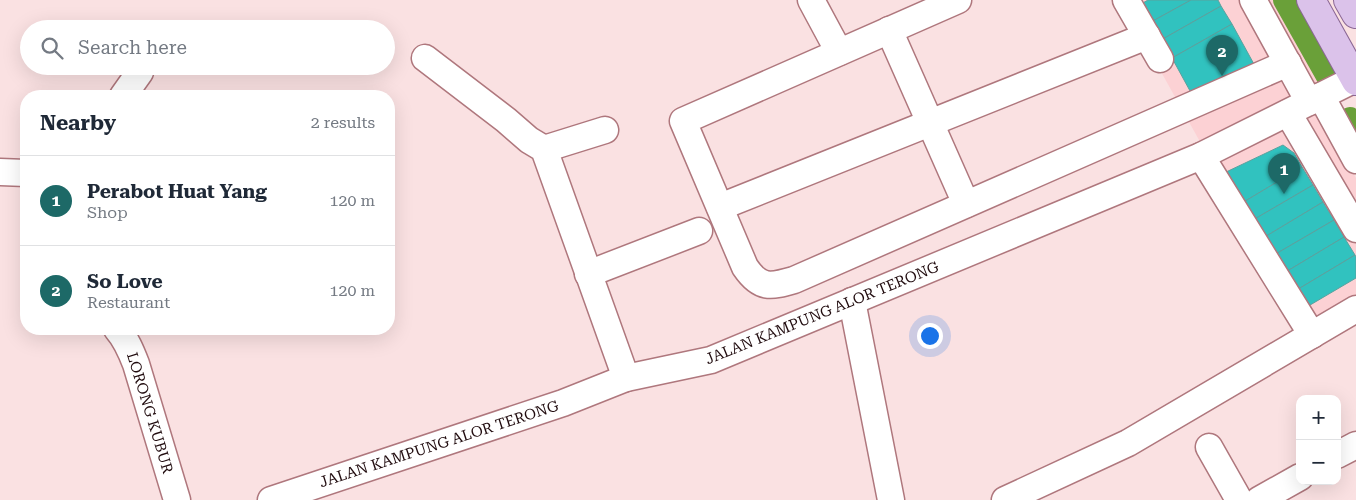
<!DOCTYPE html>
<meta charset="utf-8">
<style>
body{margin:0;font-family:"Roboto Serif",serif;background:#f2f2f3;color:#1f2937}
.controls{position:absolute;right:15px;bottom:15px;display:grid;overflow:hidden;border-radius:10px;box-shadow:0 5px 20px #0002}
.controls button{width:45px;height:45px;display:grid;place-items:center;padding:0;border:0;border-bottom:1px solid #e0e1e3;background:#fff;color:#1f2937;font:25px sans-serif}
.you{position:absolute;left:929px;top:335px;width:18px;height:18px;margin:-12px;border:4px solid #fff;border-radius:50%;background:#1a73e8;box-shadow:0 0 0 8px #1a73e833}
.badge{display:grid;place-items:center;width:32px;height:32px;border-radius:50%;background:#1d6967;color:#fff;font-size:16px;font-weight:700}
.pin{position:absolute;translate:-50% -41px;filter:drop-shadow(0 1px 2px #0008)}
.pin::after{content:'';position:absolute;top:26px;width:18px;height:15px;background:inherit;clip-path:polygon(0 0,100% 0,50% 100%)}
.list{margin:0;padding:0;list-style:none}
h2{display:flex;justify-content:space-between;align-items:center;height:65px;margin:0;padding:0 20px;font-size:21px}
h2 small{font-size:16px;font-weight:400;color:#747a83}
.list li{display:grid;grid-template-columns:32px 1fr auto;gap:15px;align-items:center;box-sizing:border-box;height:90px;padding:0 20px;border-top:1px solid #e0e1e3}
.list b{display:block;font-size:19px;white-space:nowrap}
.list p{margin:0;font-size:16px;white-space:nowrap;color:#747a83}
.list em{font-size:16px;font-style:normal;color:#747a83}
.icon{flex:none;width:28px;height:28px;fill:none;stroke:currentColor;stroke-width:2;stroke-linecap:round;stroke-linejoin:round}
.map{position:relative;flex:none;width:1356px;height:500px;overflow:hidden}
.search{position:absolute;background:#fff;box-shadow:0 5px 20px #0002;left:20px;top:20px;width:375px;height:55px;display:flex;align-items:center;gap:12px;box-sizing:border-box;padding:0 18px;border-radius:28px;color:#747a83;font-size:19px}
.panel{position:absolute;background:#fff;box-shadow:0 5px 20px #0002;left:20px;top:90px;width:375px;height:245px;border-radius:20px}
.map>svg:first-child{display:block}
.built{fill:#fcd1d4}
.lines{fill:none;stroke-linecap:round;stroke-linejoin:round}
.canal{stroke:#6aa039;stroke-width:22}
.building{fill:#31c2bf;stroke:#5ba19e}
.minor-casing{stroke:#af777d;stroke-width:29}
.major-casing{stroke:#8a6794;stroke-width:30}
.minor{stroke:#fff;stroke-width:26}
.major{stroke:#dbc2ea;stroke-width:28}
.labels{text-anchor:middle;stroke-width:4;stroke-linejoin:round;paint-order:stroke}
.street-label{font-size:15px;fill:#200b0e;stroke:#fff}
</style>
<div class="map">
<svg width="1356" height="500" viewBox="0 0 1356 500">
<rect width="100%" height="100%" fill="#fae1e2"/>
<polygon class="built" points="1121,0 1277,0 1325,84 1308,93 1356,178 1356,326 1315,348"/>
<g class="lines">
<g class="canal">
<polyline points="1284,0 1333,87"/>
<polyline points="1350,118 1356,128"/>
</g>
</g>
<g class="building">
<polygon points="1148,0 1191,0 1151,22 1141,4"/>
<polygon points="1191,0 1218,0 1221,6 1161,40 1151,22"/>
<polygon points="1221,6 1232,24 1172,58 1161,40"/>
<polygon points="1232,24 1255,66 1195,100 1172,58"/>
<polygon points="1283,145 1294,153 1302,167 1242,203 1224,173"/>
<polygon points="1302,167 1313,185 1253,220 1242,203"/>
<polygon points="1313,185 1323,202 1263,238 1253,220"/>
<polygon points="1323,202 1334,220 1274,255 1263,238"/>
<polygon points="1334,220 1344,237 1284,273 1274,255"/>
<polygon points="1344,237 1355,255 1295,291 1284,273"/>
<polygon points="1355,255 1356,257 1356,278 1305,308 1295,291"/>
</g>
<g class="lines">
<g class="minor-casing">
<g id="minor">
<polyline points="811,0 839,52"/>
<path d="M 958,0 L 683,121 L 745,267 C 760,289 770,287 794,280 L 1288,63"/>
<polyline points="1126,0 1160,59"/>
<polyline points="1253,0 1309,102"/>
<polyline points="889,30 966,204"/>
<polyline points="425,58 506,120 529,140 544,149 626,378"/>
<polyline points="123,96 140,72"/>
<polyline points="1321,96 1356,160"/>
<polyline points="1288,113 1356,229"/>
<polyline points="544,149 605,130"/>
<polyline points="1201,156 1312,335"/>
<polyline points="0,172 26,173"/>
<polyline points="720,207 1147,36"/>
<polyline points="588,274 699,231"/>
<polyline points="852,301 891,500"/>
<path d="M 117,329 C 126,339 131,351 136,364 L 177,500"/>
<polyline points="1209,447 1239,500"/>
<polyline points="1337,455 1356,445"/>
<polyline points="271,500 563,403 626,378 711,360 1201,156 1355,79"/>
<polyline points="1005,500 1128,443 1356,309"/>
<polyline points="1259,500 1300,477"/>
</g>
</g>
<g class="major-casing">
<g id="major">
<polyline points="1311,0 1356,81"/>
<polyline points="1348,0 1356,14"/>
</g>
</g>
<use href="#minor" class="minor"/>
<use href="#major" class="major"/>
</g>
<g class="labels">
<g class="street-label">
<text transform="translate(822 313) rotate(-22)" y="5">JALAN KAMPUNG ALOR TERONG</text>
<text transform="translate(150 413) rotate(73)" y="5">LORONG KUBUR</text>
<text transform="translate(439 444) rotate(-18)" y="5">JALAN KAMPUNG ALOR TERONG</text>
</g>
</g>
</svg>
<div class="controls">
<button>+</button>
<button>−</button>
</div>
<div class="you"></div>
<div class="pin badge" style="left:1284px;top:194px">1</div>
<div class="pin badge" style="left:1222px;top:76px">2</div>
<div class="search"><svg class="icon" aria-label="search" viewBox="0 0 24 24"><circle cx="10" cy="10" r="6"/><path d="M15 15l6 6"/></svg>Search here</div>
<section class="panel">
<h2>Nearby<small>2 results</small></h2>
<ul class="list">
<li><span class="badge">1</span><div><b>Perabot Huat Yang</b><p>Shop</p></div><em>120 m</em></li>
<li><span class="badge">2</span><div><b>So Love</b><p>Restaurant</p></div><em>120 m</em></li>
</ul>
</section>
</div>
